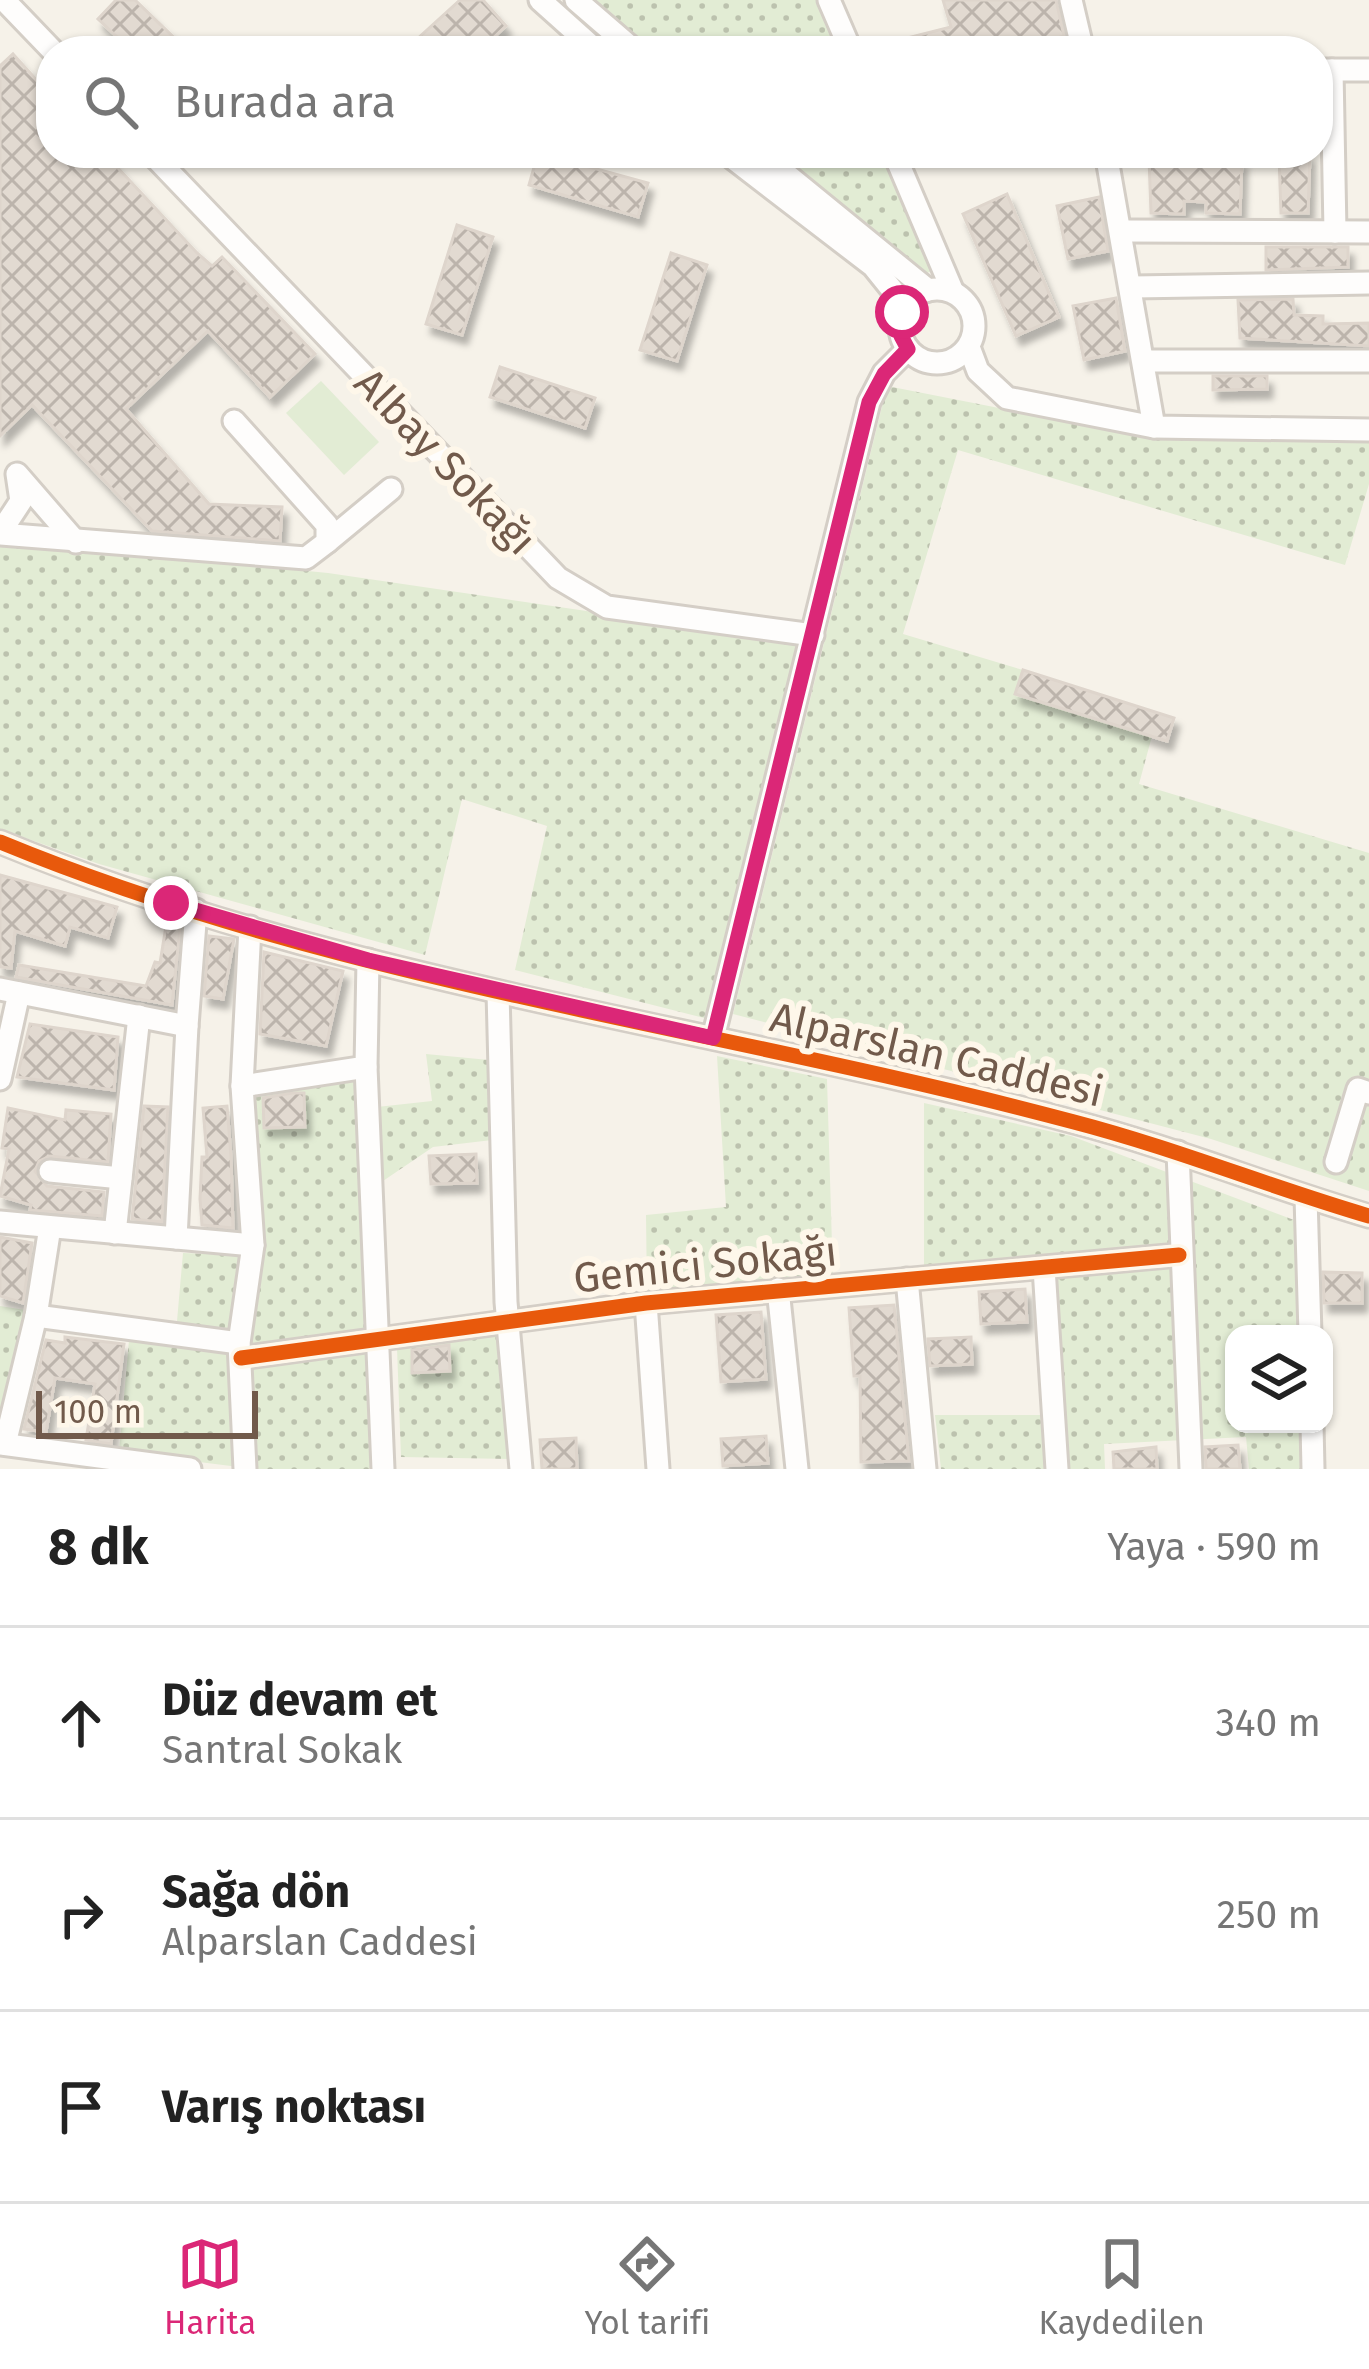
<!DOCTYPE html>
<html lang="tr">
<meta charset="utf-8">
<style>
body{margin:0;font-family:"Fira Sans",sans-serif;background:#f2f2f2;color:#222}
.controls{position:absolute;right:36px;bottom:36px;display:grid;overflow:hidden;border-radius:24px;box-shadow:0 3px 9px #0004}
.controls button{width:108px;height:108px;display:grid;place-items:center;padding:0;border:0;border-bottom:3px solid #e0e0e0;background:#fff;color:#222;font:60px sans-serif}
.scale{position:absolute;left:36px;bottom:30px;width:222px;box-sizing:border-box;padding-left:12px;border:6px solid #715a4b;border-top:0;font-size:33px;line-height:42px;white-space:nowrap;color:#715a4b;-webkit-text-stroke:9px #fef7ea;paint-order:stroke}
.stop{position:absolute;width:36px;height:36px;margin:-27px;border:9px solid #db2777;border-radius:50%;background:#fff}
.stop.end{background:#db2777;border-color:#fff;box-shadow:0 3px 12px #0008}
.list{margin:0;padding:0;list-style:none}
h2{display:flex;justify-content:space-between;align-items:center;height:156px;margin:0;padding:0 48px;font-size:51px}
h2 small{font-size:39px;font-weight:400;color:#767676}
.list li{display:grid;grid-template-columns:78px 1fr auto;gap:36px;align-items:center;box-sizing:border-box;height:192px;padding:0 48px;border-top:3px solid #e0e0e0}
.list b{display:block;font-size:45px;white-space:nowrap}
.list p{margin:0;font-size:39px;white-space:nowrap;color:#767676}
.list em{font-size:39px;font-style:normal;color:#767676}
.icon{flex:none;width:66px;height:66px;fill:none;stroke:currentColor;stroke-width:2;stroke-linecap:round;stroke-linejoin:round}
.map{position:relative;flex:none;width:1369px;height:1469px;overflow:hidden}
.search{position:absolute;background:#fff;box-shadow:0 3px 9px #0004;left:36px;right:36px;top:36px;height:132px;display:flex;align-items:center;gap:30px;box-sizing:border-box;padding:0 42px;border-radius:48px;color:#767676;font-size:45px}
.sheet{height:732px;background:#fff}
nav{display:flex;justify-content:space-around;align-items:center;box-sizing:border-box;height:168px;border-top:3px solid #e0e0e0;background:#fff;font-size:33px;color:#767676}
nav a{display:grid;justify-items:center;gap:6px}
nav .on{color:#db2777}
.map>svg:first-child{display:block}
.grass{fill:url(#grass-dots)}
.garden{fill:#e2ecd4}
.building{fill:url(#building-cross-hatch);stroke:#ded5cc;stroke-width:3;filter:url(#shadow)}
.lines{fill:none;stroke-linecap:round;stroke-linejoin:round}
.minor-casing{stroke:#d4cec6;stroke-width:27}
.minor{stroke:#fefdfc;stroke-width:21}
.cycleway-casing{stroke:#fef7ea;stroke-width:22}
.cycleway{stroke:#e8590c;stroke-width:15}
.route{stroke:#db2777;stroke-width:15}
.labels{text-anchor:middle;stroke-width:12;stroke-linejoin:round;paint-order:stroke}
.street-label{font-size:42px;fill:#715a4b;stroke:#fef7ea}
</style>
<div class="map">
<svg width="1369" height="1469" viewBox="0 0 1369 1469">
<defs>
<pattern id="grass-dots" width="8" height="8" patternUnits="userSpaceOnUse" patternTransform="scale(3)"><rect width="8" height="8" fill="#e2ecd4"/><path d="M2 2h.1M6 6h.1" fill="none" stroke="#bcc2ae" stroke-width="1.8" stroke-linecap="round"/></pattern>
<pattern id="building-cross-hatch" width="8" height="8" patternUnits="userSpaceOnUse" patternTransform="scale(3)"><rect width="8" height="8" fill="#e2dad1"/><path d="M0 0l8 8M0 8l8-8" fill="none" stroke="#bcb4ac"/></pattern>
<filter id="shadow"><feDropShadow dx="5" dy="9" stdDeviation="3" flood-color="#0004"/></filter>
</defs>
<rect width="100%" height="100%" fill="#f6f2e9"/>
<g class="grass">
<polygon points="589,0 818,0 839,51 649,51"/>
<polygon points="771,153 883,153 933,271 917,276"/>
<polygon points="887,386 1147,437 1369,439 1369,484 1345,565 958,450 903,634 1023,670 1016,696 1152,736 1139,784 1369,853 1369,1191 1211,1139 733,1014"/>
<polygon points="0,541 328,573 798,642 708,1019 515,970 547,826 462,799 425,955 99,864 0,829"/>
<polygon points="426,1054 489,1060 492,1140 433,1147 383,1181 377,1107 432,1101"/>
<polygon points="717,1056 827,1079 833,1278 647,1296 646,1215 726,1207"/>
<polygon points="360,1076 381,1469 255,1469 119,1452 131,1318 177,1321 183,1253 261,1256 251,1094"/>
<polygon points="924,1103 1071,1136 1294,1220 1299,1334 1234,1334 1234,1424 1302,1424 1304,1469 1249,1469 1246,1437 1104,1444 1105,1469 941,1469 935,1415 1059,1415 1049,1261 924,1273"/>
<polygon points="0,1306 25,1310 0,1442"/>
<polygon points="502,1335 511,1459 401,1457 397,1348"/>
</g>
<polygon class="garden" points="321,381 379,442 344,475 286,413"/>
<g class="building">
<polygon points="116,0 135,0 188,51 132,51 98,19"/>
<polygon points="460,0 483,0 506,26 479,51 404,51"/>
<polygon points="943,0 1056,0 1064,36 1016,51 872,51 872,47 951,27"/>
<polygon points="13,54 51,96 51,153 104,153 197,253 212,266 222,257 315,354 270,397 208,331 126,409 209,504 282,507 280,541 152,531 32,405 0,436 0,66"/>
<polygon points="538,153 648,183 638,217 529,185"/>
<polygon points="1310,155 1308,213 1281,213 1279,156"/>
<polygon points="1149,159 1242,160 1240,214 1206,213 1206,202 1184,201 1184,214 1151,213"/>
<polygon points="1007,194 1059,317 1016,336 963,214"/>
<polygon points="1099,197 1108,251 1068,259 1057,206"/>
<polygon points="457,225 493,237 462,335 426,324"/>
<polygon points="1266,247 1348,247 1348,267 1266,270"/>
<polygon points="671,253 707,265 677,361 640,350"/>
<polygon points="1116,298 1125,351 1084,360 1073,306"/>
<polygon points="1293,299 1294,315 1323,316 1323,324 1369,323 1369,346 1240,338 1238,300"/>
<polygon points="500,367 595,398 585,428 490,397"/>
<polygon points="1213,376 1267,376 1267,389 1213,390"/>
<polygon points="1023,670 1174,718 1167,741 1015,694"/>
<polygon points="0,875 117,907 108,938 70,927 65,946 15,931 11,968 0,967"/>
<polygon points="166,926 180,928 172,1005 16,977 19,965 146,986 155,962 160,963"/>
<polygon points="209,936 234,939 223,999 204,996"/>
<polygon points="264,952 343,971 326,1046 260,1034"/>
<polygon points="30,1024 118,1037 114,1090 17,1077"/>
<polygon points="292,1093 304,1093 305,1127 264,1128 263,1098"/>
<polygon points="144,1106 168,1107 162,1222 132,1219"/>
<polygon points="227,1106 231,1156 233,1228 202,1225 200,1199 202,1157 207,1157 203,1108"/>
<polygon points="8,1108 65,1120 66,1110 111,1114 108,1162 50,1156 39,1161 35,1171 47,1186 104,1192 102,1216 30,1210 31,1205 0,1196 9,1149 2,1148"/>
<polygon points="476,1154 477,1183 431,1184 429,1156"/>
<polygon points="0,1237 32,1243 23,1303 0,1296"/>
<polygon points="1323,1272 1362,1273 1362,1303 1324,1303"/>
<polygon points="1025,1289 1027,1322 981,1324 979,1292"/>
<polygon points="894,1305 909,1461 861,1462 860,1376 854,1376 849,1308"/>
<polygon points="761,1312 766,1379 721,1382 716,1315"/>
<polygon points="65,1337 124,1344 111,1444 86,1440 95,1384 55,1378 46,1432 24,1429 46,1340 65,1343"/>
<polygon points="971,1337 972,1364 930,1366 928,1339"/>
<polygon points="449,1345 450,1371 412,1373 412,1350"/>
<polygon points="766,1436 768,1463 723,1466 721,1439"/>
<polygon points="576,1438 577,1469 542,1469 540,1440"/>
<polygon points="1238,1445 1240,1469 1206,1469 1205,1447"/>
<polygon points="1156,1447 1157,1469 1114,1469 1113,1452"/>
</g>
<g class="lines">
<g class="minor-casing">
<g id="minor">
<polyline points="4,0 53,51"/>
<polyline points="540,0 597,51"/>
<polyline points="576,0 635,51"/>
<polyline points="829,0 851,51"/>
<polyline points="1071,0 1083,51"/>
<polyline points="1319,70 1369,70"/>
<polyline points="1332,70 1335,232"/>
<polyline points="151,153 558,578 607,607 813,635"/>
<polyline points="726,153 873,266 906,307"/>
<polyline points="760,153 928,290"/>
<polyline points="894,153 953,292"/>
<polyline points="1106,153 1154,427"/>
<polyline points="1124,231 1369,232"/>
<polyline points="1133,287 1369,283"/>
<circle cx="937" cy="326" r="37"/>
<polyline points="969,347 978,371 1007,398 1154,427 1369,430"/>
<polyline points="1144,361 1369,361"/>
<polyline points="0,533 21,501 17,474 76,542"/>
<polyline points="0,534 306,558 327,542 327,525 234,421"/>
<polyline points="327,542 391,489"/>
<path d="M 0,842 C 344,984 717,1026 1074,1122 C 1174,1148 1270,1187 1369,1216"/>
<polyline points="0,989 187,1026 196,910"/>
<polyline points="498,992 506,1302 521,1469"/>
<polyline points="713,1038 869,402 884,373 908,349"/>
<polyline points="366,1067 383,1469"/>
<polyline points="0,1079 19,993"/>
<polyline points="242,1086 366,1067 368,960"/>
<polyline points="1178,1152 1191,1469"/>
<polyline points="1336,1162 1358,1089 1369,1093"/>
<polyline points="50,1171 121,1178"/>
<polyline points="1306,1197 1310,1334"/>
<polyline points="0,1222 253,1245"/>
<polyline points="115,1233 139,1016"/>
<polyline points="176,1238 187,1026"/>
<polyline points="1044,1268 1057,1469"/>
<polyline points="907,1279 925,1469"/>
<polyline points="778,1289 797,1469"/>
<polyline points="646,1303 658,1469"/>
<polyline points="36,1316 239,1343"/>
<polyline points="241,1358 646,1303 1179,1255"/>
<polyline points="1312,1424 1313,1469"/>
<polyline points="0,1444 190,1469"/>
<polyline points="5,1444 36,1316 50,1227"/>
<polyline points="245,1469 239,1343 253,1245 242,1086 250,927"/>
</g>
</g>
<use href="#minor" class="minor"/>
<g class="cycleway-casing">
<g id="cycleway">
<path d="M 0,842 C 344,984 717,1026 1074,1122 C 1174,1148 1270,1187 1369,1216"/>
<polyline points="241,1358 646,1303 1179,1255"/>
</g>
</g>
<use href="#cycleway" class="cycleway"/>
</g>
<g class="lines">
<polyline class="route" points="171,903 368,960 713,1038 869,402 884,374 908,349 901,336 902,312"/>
</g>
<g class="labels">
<g class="street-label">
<text transform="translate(446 461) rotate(46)" y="15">Albay Sokağı</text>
<text transform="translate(937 1054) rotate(13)" y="15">Alparslan Caddesi</text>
<text transform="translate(705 1264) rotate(-6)" y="15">Gemici Sokağı</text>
</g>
</g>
</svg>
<div class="controls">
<button><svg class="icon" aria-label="layers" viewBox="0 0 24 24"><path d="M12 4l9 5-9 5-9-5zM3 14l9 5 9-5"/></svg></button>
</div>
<div class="scale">100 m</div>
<div class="stop" style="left:902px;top:312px"></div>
<div class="stop end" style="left:171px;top:903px"></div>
<div class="search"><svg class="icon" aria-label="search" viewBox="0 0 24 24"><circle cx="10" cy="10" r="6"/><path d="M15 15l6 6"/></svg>Burada ara</div>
</div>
<section class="sheet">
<h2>8 dk<small>Yaya · 590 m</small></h2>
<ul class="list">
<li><svg class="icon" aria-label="ahead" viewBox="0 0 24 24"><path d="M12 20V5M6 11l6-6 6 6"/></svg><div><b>Düz devam et</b><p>Santral Sokak</p></div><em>340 m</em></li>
<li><svg class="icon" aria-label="right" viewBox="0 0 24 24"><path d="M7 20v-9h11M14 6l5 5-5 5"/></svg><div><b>Sağa dön</b><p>Alparslan Caddesi</p></div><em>250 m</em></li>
<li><svg class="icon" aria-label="arrive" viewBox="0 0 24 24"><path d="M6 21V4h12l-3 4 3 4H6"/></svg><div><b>Varış noktası</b></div></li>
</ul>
</section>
<nav>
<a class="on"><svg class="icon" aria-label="map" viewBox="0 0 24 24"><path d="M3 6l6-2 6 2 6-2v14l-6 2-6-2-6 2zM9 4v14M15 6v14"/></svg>Harita</a>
<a><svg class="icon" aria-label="directions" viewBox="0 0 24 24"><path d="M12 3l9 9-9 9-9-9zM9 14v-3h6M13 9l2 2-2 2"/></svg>Yol tarifi</a>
<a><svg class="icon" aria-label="saved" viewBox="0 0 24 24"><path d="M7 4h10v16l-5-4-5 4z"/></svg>Kaydedilen</a>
</nav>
